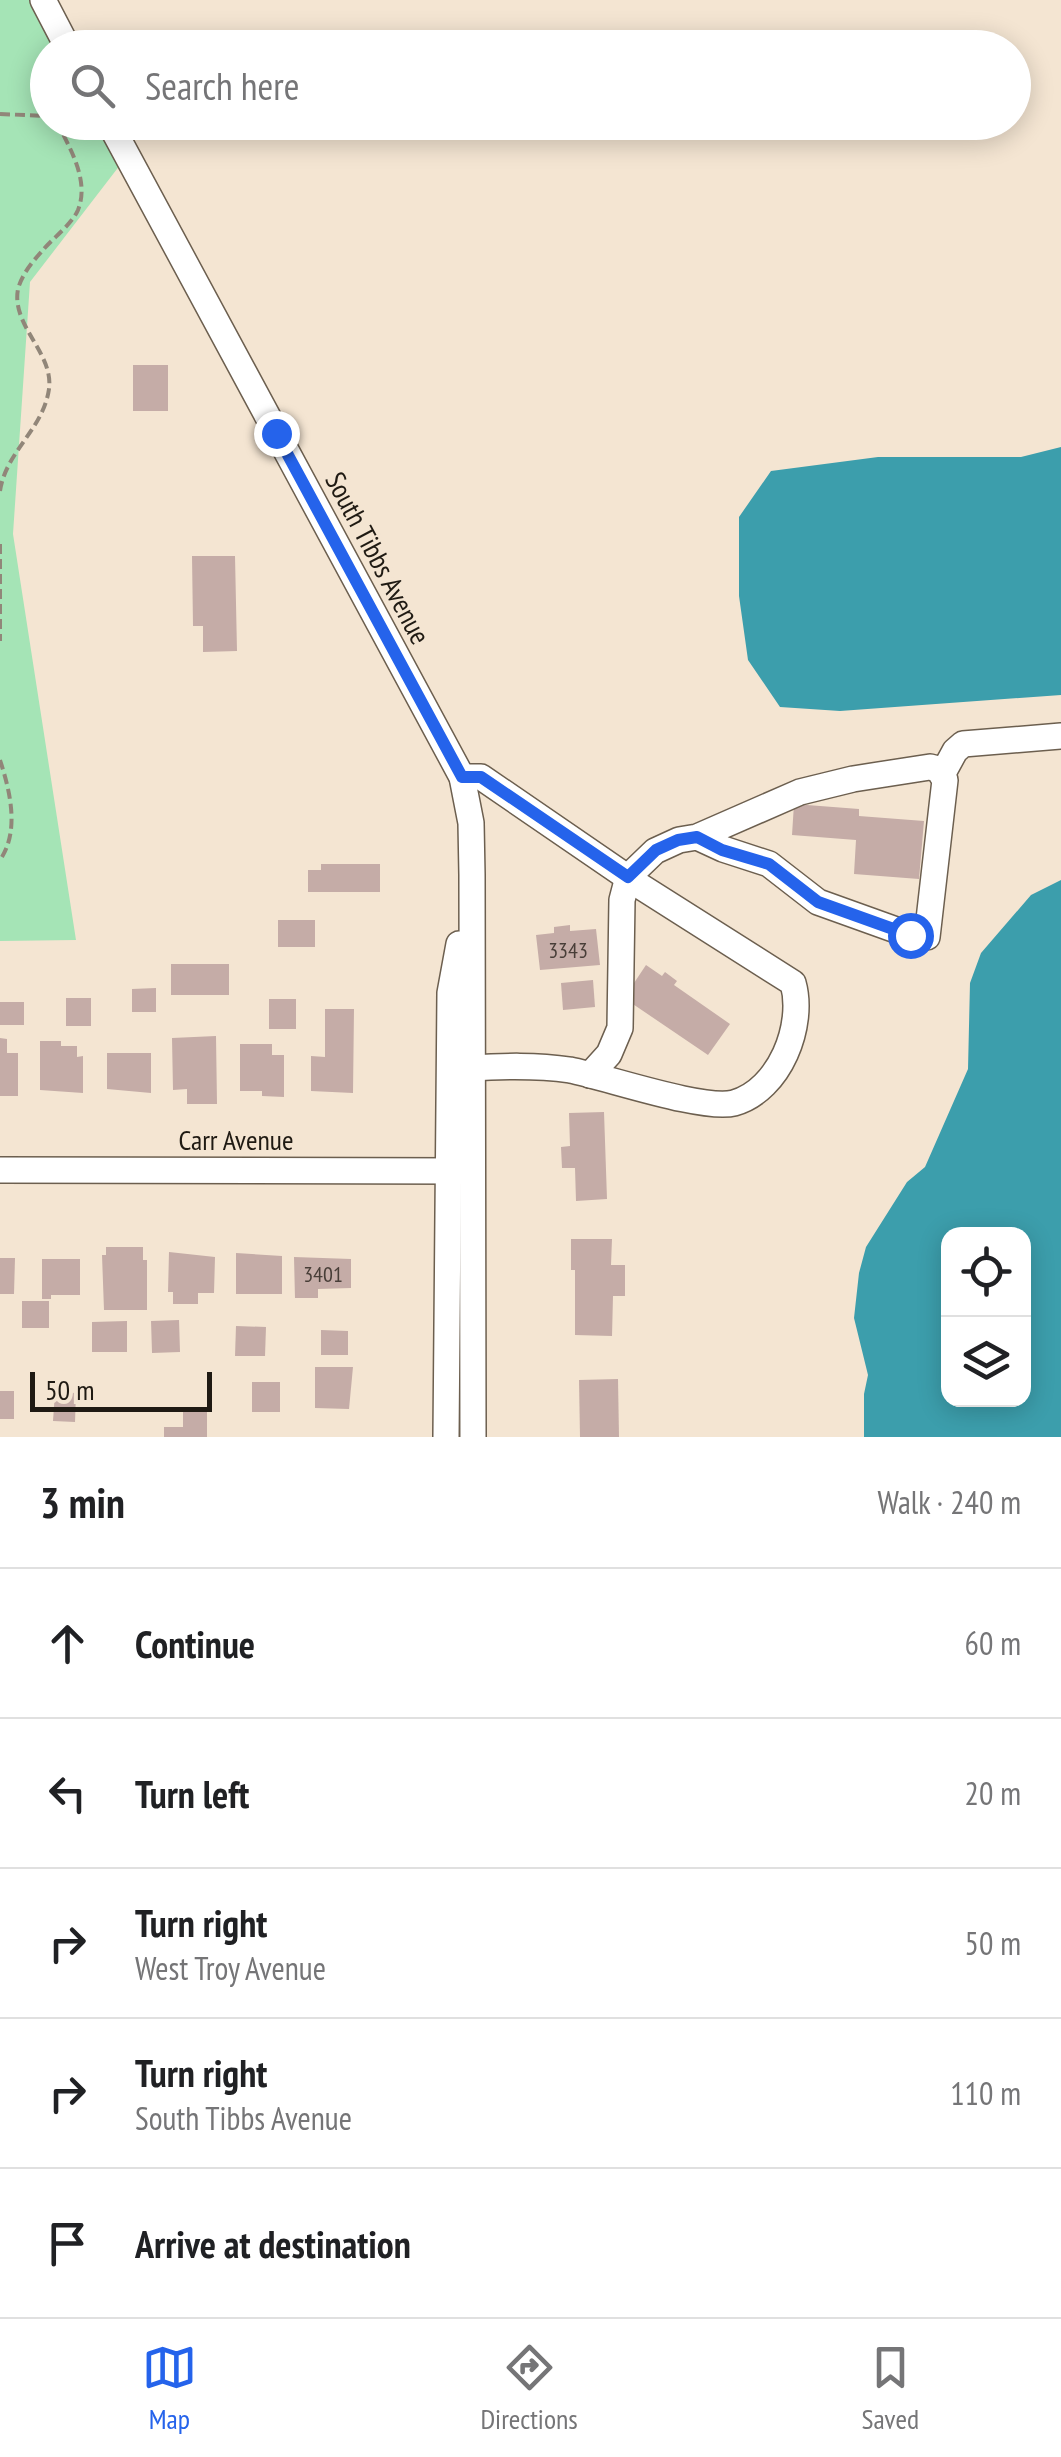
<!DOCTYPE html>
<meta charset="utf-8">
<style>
body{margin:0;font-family:"PT Sans Narrow",sans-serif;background:#f2f2f2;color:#202124}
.controls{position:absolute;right:30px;bottom:30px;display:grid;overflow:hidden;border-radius:20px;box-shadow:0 5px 25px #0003}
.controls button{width:90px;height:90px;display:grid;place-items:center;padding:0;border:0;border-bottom:2px solid #e0e0e0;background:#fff;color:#202124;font:50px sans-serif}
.scale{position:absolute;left:30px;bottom:25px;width:182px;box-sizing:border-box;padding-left:10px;border:5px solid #1f1a13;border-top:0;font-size:28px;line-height:35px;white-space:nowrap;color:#1f1a13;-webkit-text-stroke:8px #f4e5d2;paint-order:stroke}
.stop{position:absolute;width:30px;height:30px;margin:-22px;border:8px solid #2563eb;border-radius:50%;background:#fff}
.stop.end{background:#2563eb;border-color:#fff;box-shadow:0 2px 10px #0008}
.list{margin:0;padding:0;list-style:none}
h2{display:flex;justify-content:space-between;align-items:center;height:130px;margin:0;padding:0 40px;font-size:42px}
h2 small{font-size:32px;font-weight:400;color:#757577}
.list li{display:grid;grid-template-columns:65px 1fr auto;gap:30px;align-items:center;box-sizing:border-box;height:150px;padding:0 40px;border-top:2px solid #e0e0e0}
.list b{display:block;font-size:38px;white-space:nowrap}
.list p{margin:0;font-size:32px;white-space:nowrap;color:#757577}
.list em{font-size:32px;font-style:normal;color:#757577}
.icon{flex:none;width:55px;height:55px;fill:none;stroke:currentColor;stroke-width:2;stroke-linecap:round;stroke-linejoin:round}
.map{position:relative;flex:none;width:1061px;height:1437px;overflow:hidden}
.search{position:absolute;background:#fff;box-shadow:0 5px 25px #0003;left:30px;right:30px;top:30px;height:110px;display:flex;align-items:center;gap:25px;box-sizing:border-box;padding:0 35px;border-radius:55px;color:#757577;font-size:38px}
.sheet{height:880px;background:#fff}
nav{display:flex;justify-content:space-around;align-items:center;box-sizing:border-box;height:140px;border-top:2px solid #e0e0e0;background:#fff;font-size:28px;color:#757577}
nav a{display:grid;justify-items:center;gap:5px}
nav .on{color:#2563eb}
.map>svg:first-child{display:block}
.green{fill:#a5e4b6}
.water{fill:#3c9eac;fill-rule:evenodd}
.building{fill:#c5aca7}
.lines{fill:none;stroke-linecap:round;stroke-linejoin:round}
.minor-casing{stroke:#6c5f4f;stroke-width:28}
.path{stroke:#918679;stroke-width:4;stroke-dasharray:10 5;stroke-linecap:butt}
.minor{stroke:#fff;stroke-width:25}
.route{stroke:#2563eb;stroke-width:12}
.labels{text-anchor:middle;stroke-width:8;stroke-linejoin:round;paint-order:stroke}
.number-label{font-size:22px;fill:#483e38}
.street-label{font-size:28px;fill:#1f1a13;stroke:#f4e5d2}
</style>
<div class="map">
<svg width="1061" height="1437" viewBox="0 0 1061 1437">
<rect width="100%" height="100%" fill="#f4e5d2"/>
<polygon class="green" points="0,0 43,0 68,47 48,48 48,122 109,123 127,156 30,282 13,534 76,940 0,941"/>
<g class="water">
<polygon points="1061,447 1061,695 840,711 780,707 748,660 739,596 739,517 771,471 878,457 1021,457"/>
<path d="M 1061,880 L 1061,1437 L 864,1437 L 864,1394 L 868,1375 L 854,1318 L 859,1273 L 866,1247 L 907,1182 L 925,1167 L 968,1069 L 970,983 L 981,953 L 1031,895 ZM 948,1234 L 1024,1234 L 1024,1400 L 948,1400 Z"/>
</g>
<g class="building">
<rect x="133" y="365" width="35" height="46"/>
<polygon points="192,556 235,556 237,651 203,652 203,626 193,626"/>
<polygon points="794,804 859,809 859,816 924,821 919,879 854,874 856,840 792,835"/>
<polygon points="321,864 380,864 380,892 308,892 308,870 321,870"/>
<rect x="278" y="920" width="37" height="27"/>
<polygon points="570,925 570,931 596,929 600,965 540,970 536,935 554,933 554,927"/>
<rect x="171" y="964" width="58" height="31"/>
<polygon points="646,965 662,976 665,972 677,981 674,985 730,1024 708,1055 624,998"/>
<polygon points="593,980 595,1007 563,1010 561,983"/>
<polygon points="156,988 156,1012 132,1012 132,989"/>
<rect x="66" y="998" width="25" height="28"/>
<rect x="269" y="999" width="27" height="30"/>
<rect x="0" y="1002" width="24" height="23"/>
<polygon points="325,1009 354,1009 353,1093 311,1091 311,1056 325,1057"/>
<polygon points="216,1036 217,1104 187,1104 187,1089 173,1090 172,1038"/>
<polygon points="0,1038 7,1039 7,1053 18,1053 18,1096 0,1096"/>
<polygon points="40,1041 61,1041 61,1046 77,1046 77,1057 83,1056 83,1093 40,1090"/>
<polygon points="240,1044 272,1044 272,1055 284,1055 284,1097 262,1096 262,1091 240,1091"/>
<polygon points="107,1053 151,1053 151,1093 107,1089"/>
<polygon points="604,1112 607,1199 576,1201 575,1168 562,1168 561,1147 570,1146 569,1113"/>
<polygon points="571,1239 612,1239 611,1265 625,1265 625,1296 613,1296 612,1336 575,1335 575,1270 571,1270"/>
<polygon points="106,1247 143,1247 143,1260 147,1260 147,1310 104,1310 102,1255 106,1255"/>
<polygon points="169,1252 215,1257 214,1293 198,1293 198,1304 173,1304 173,1292 168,1292"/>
<polygon points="236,1253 282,1256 282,1294 236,1294"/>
<polygon points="294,1257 351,1259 351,1288 318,1289 318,1298 295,1298"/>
<polygon points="0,1258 15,1258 14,1294 0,1294"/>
<polygon points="42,1259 80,1259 80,1295 51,1295 51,1299 42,1299"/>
<rect x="22" y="1301" width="27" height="27"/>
<polygon points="179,1320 180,1352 152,1353 151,1321"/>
<polygon points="127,1321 127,1352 92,1352 92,1322"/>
<polygon points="236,1326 266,1327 265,1356 235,1356"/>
<polygon points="321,1330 348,1331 348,1355 321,1355"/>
<polygon points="315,1367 353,1367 349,1409 315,1408"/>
<polygon points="618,1379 619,1437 580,1437 579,1380"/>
<rect x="252" y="1382" width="28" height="30"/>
<rect x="0" y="1391" width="14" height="28"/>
<polygon points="55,1392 76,1393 75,1422 53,1421"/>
<polygon points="183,1411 207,1412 207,1437 164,1437 164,1427 183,1427"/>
</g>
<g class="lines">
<g class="minor-casing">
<g id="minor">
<polyline points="43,0 68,48"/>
<polyline points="109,122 462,777 471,823 472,875 473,1437"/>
<polyline points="943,773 955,751 963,744 1061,736"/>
<path d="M 462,777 L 481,777 L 640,886 L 793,983 C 805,1025 780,1090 734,1103 C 704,1111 606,1077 570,1070 C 536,1065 504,1066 470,1068"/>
<polyline points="590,1075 609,1054 620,1028 622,900 628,877 655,851 679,840 697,837 800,792 853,779 930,767 938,769 945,780 927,937 910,935 818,902 769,864 723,849 697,837"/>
<polyline points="0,1170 462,1171"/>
<polyline points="446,1437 450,993 459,944"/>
</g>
</g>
<g class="path">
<polyline points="0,114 48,116"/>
<path d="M 0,491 C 6,451 43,430 49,389 C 54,353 11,326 18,289 C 22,274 33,261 43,250 C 53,238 72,224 78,210 C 90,180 69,147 57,122"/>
<polyline points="0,544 0,641"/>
<path d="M 0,760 C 10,791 20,831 0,860"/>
</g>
<use href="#minor" class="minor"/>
</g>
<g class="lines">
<polyline class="route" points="276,433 462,777 481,777 628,877 656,850 678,840 697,837 722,850 769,864 818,902 910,935"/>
</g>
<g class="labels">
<g class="number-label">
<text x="568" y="958">3343</text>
<text x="323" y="1282">3401</text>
</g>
<g class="street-label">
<text transform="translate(378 558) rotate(62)" y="10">South Tibbs Avenue</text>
<text x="236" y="1150">Carr Avenue</text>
</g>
</g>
</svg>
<div class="controls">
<button><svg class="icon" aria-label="locate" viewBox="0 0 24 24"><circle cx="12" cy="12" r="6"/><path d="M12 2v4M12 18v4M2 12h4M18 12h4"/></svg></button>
<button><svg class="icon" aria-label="layers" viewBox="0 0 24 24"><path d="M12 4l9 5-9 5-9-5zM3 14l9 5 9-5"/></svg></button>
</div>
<div class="scale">50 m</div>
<div class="stop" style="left:910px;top:935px"></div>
<div class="stop end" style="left:276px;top:433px"></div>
<div class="search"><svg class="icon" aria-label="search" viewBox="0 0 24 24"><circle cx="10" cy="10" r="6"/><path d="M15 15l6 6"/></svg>Search here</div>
</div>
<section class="sheet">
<h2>3 min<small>Walk · 240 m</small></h2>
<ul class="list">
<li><svg class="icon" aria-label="ahead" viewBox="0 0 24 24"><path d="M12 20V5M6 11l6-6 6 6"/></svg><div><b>Continue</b></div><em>60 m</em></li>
<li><svg class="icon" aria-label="left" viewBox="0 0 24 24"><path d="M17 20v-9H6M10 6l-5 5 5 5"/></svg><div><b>Turn left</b></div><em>20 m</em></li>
<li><svg class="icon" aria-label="right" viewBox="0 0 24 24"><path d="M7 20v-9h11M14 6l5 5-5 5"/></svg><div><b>Turn right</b><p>West Troy Avenue</p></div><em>50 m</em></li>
<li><svg class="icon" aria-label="right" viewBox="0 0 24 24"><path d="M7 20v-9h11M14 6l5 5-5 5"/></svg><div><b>Turn right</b><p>South Tibbs Avenue</p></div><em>110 m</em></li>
<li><svg class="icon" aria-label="arrive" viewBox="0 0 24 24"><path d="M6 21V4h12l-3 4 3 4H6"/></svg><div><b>Arrive at destination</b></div></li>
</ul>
</section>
<nav>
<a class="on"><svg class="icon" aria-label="map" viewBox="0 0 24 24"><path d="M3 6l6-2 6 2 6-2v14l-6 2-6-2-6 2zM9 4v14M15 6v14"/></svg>Map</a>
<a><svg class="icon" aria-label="directions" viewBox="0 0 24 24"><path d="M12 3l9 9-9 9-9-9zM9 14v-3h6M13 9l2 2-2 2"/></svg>Directions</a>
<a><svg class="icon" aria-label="saved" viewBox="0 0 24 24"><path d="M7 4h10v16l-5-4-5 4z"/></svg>Saved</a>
</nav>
